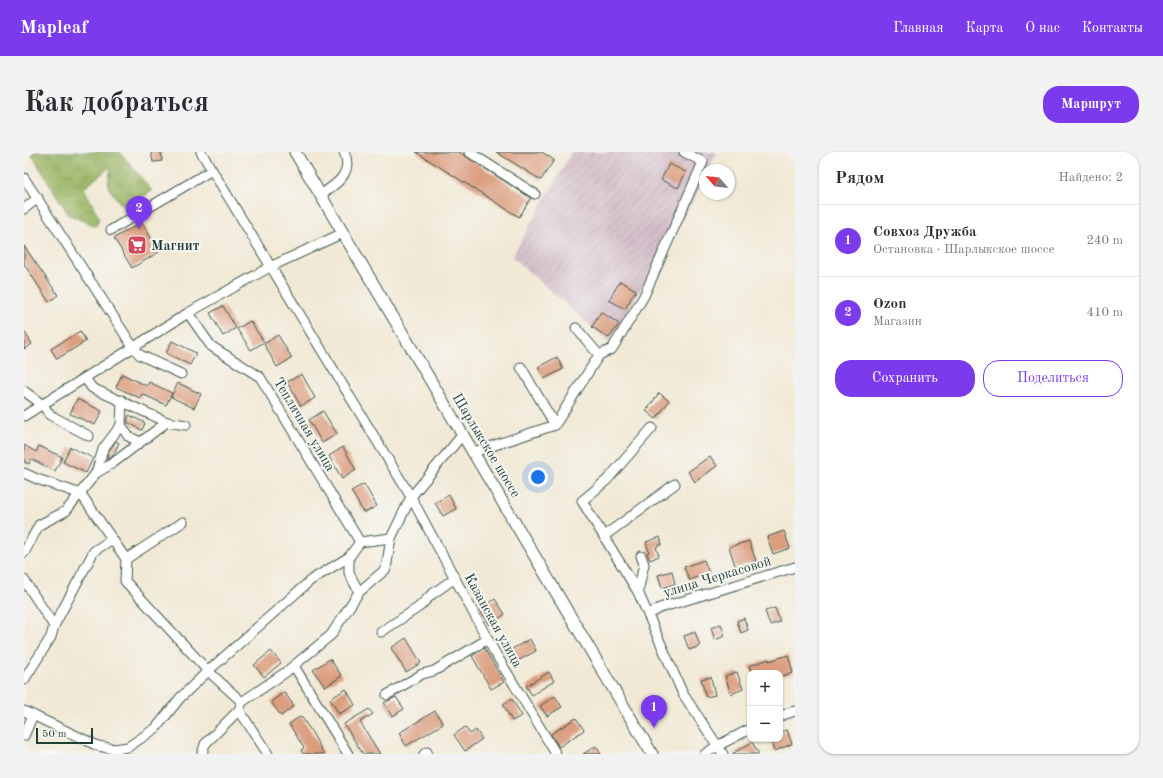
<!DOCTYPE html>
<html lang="ru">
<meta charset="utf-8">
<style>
body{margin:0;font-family:"Old Standard TT",serif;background:#f2f2f3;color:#2b2b33}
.controls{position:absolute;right:12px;bottom:12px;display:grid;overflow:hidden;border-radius:8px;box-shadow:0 1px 3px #0004}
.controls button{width:36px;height:36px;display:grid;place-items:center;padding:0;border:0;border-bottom:1px solid #e1e1e2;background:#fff;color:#2b2b33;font:20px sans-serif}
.compass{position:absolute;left:675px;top:12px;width:36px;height:36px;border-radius:50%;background:#fff;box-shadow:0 1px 3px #0004;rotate:297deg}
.scale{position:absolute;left:12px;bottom:10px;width:57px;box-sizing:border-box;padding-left:4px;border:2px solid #1f3d34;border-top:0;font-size:11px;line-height:14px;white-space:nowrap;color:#1f3d34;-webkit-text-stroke:3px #f6f6f2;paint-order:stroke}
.you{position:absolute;left:514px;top:325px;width:14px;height:14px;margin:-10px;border:3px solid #fff;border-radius:50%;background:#1a73e8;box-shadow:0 0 0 6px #1a73e833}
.badge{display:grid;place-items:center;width:26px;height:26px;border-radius:50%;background:#7c3aed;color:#fff;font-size:13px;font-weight:700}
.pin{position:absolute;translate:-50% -33px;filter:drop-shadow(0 1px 2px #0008)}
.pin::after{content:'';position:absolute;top:21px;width:14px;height:12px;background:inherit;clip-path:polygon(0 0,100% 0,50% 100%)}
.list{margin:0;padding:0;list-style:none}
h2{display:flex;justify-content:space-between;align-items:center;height:52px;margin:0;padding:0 16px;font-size:17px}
h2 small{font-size:13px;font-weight:400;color:#7c7c81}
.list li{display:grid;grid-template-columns:26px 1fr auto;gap:12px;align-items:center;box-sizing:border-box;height:72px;padding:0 16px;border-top:1px solid #e1e1e2}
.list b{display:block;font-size:15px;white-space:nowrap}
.list p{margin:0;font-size:13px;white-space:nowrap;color:#7c7c81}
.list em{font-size:13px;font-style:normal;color:#7c7c81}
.actions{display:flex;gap:8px;padding:12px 16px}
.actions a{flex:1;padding:9px 0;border:1px solid #7c3aed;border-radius:16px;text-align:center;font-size:14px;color:#7c3aed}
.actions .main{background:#7c3aed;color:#fff}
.map{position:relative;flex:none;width:771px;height:602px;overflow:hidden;border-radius:16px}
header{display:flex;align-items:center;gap:24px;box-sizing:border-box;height:56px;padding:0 20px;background:#7c3aed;color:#fff}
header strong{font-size:19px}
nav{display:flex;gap:22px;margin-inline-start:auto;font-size:14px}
.intro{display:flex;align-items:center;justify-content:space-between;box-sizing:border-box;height:96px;padding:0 24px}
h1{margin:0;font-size:28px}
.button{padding:10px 18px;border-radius:16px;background:#7c3aed;color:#fff;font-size:14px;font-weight:700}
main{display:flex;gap:24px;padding:0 24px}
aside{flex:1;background:#fff;border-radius:16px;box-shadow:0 1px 3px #0004}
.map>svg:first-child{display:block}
.industrial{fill:url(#industrial-furrows)}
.forest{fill:url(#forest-crowns);stroke:#5e7a4e}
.building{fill:#dc9d7f}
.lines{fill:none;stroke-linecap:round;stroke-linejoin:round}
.minor-casing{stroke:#3e574c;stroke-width:11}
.major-casing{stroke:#3e574c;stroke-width:13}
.minor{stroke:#fff;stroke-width:9}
.major{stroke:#fff;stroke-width:11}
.labels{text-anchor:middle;stroke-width:4;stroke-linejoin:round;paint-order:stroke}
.poi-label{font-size:14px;font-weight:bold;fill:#1f3d34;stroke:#f6f6f2;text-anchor:start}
.street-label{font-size:14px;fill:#1f3d34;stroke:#f6f6f2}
</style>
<header>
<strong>Mapleaf</strong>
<nav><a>Главная</a><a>Карта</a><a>О нас</a><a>Контакты</a></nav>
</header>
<div class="intro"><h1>Как добраться</h1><a class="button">Маршрут</a></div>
<main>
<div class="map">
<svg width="771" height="602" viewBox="0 0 771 602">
<defs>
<pattern id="industrial-furrows" width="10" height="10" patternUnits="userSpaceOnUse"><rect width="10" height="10" fill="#d2bdc8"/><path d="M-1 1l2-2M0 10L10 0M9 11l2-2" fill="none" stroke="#b4a3ac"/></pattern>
<pattern id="forest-crowns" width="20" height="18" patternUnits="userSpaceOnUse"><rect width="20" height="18" fill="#9cb667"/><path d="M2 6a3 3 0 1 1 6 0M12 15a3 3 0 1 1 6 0" fill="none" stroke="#7f9556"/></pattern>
</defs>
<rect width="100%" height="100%" fill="#f6f6f2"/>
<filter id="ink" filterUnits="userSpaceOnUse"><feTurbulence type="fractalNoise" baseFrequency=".025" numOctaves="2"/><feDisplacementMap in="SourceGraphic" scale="8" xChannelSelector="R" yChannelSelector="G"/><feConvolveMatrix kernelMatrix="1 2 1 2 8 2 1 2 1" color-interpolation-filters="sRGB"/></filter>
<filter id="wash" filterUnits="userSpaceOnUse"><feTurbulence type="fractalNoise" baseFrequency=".012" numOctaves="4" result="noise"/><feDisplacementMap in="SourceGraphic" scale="16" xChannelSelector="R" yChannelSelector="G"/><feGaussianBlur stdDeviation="0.9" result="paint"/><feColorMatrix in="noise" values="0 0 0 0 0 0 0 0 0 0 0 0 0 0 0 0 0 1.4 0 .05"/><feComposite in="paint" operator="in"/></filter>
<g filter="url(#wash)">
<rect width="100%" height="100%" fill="#f1e9d5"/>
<polygon class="industrial" points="548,0 693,0 684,18 681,18 681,24 670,47 585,190 488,105"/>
<polygon class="forest" points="6,0 96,0 128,39 100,56 84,35 87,14 60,36 75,66 72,74 45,63"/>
<g id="blocks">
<g class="building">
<polygon points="127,0 137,0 138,9 129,10"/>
<polygon points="392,0 435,0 507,46 495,65"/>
<polygon points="472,0 518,0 530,8 517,28"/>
<polygon points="645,12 662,20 654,36 637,28"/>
<polygon points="118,70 135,100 108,116 90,86"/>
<polygon points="0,94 34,143 25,150 0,112"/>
<polygon points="596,129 612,138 601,157 585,148"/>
<polygon points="199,154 212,176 199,184 186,161"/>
<polygon points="577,160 595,172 585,186 568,175"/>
<polygon points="226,169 240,190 227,198 213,177"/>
<polygon points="0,179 8,192 0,197"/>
<polygon points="56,179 62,189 33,207 27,197"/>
<polygon points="254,183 268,206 253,215 240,192"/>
<polygon points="148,189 172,201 166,213 142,201"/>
<polygon points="533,205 539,217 520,227 514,215"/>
<polygon points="98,222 123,234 125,230 148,241 142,253 118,242 116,246 92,235"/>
<polygon points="278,222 291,246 277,254 263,230"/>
<polygon points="154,231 177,242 170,256 147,245"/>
<polygon points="635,241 645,249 632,267 622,259"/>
<polygon points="53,247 78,259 71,273 46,262"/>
<polygon points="299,259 313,282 298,291 285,268"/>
<polygon points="105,263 121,271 118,278 103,270"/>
<polygon points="92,289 95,291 88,305 83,308 84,300"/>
<polygon points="0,293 12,300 15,294 38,305 31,319 7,307 5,312 0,310"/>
<polygon points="46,295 69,306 62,321 39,310"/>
<polygon points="319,295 332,318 318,327 305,304"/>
<polygon points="686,304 693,314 671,330 664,320"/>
<polygon points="340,332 353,354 340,361 327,339"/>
<polygon points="425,343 432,357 419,364 411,351"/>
<polygon points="760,379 766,396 749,402 743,385"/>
<polygon points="636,385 638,392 632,395 635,404 626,408 623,401 625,400 622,390"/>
<polygon points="725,389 732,409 712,416 705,395"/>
<polygon points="680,408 685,421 665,428 660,415"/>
<polygon points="648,419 651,432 638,436 634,423"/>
<polygon points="471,447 481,462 466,473 456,458"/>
<polygon points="751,456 756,470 746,473 741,459"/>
<polygon points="720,466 724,478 717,481 713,469"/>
<polygon points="697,472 701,484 691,488 687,476"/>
<polygon points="671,480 676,494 665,498 660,484"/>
<polygon points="382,486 397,511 382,520 367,496"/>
<polygon points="506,487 512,499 488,512 481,501"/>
<polygon points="460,496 480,530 467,537 448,504"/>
<polygon points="247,499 257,511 240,525 230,513"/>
<polygon points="764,503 769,521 758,524 757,521 728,521 725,514 745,507 745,509"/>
<polygon points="306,507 318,524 301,535 289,518"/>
<polygon points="525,520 530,529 508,543 502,534"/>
<polygon points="713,520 719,537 707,542 701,524"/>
<polygon points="687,525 691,543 682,545 677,527"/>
<polygon points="322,537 331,553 315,562 306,547"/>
<polygon points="260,540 270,554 257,564 247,550"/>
<polygon points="531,544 538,555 523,564 516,554"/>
<polygon points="372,545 380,557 369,564 360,551"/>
<polygon points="488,547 498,564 488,569 479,552"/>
<polygon points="345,557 349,562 336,570 356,602 339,602 320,572"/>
<polygon points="411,559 419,572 382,594 375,581"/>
<polygon points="277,564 287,579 300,602 279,602 277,598 280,596 265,572"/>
<polygon points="552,566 560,578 535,595 527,582"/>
<polygon points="441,575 446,582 452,578 458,587 441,599 430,583"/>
<polygon points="763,578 768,592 750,599 746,587 756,587 756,580"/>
<polygon points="728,590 735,602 708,602"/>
<polygon points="572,594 577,602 559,602"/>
</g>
</g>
</g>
<g filter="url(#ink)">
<use href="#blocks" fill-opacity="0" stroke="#3e574c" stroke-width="1"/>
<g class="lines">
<g class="minor-casing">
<g id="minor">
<polyline points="177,0 387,345 470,499 532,602"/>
<polyline points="445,0 511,42"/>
<polyline points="0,26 109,195 116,203 157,222"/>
<path d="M 296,43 C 312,33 330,21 320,0"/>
<polyline points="0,57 14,46"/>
<polyline points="87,78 188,18"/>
<polyline points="164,161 187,194 236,225 336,390 367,386"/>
<polyline points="575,203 588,197 620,144 679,10 660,0"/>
<polyline points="497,215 531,273"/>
<polyline points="61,226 68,236 143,270 162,273"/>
<polyline points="0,239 19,253 26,263 65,284"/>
<polyline points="0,264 164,161 246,115 319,81"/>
<polyline points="97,273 104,284 116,290"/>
<polyline points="628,276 583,328 558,349 614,440 659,542 699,602"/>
<polyline points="450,300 531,273 575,203 552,176"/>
<polyline points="0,321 13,327 57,342 102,407 101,429 184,519 218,550"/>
<polyline points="72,321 89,311 143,270"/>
<polyline points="580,384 651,332"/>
<polyline points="0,401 15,373 42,359 72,321 79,297 97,273 98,248"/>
<polyline points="325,405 325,421 335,440"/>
<polyline points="102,407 159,370"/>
<polyline points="0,428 30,474"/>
<polyline points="614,440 620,412 617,404"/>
<polyline points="625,462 636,456 771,415"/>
<polyline points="357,480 395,455 407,443 431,426"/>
<polyline points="270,514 324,602"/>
<polyline points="0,528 27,485 30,474 70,399 87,388"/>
<polyline points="363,543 398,522 410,519 464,487"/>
<polyline points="0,559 74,594 90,597 104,595 132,576 156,546 184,519 287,428 325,405 336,390"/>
<polyline points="756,564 771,559"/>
<polyline points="0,584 9,563"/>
<polyline points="178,602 181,592 215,558"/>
<polyline points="244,602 215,558 218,550 262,520 307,483 335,440 362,417 367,386 387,345 439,282"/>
<polyline points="400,602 403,600"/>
<polyline points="681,602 693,594 726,577"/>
</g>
</g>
<g class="major-casing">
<polyline id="major" points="271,0 628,602"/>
</g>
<use href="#minor" class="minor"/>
<use href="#major" class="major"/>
</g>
</g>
<defs>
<g id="supermarket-square" transform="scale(1)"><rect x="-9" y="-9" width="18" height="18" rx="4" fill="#d1495b" stroke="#f6f6f2"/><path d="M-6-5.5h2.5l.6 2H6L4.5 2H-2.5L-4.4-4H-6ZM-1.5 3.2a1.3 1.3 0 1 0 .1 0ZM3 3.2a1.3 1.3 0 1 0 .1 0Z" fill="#fff"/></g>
</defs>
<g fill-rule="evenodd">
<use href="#supermarket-square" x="113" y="93"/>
</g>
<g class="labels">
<g class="poi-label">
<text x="127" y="98">Магнит</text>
</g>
<g class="street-label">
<text transform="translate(281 272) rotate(59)" y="5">Тепличная улица</text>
<text transform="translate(463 293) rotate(59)" y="5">Шарлыкское шоссе</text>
<text transform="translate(693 424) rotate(-17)" y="5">улица Черкасовой</text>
<text transform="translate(470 468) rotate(61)" y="5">Казанская улица</text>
</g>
</g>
</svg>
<div class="controls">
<button>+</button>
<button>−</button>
</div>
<svg class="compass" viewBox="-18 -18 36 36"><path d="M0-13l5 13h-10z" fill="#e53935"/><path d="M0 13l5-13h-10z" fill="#7c7c81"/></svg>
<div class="scale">50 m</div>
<div class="you"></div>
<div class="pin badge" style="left:630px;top:576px">1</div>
<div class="pin badge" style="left:115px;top:77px">2</div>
</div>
<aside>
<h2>Рядом<small>Найдено: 2</small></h2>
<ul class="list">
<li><span class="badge">1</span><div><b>Совхоз Дружба</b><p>Остановка · Шарлыкское шоссе</p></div><em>240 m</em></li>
<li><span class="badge">2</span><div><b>Ozon</b><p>Магазин</p></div><em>410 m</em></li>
</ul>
<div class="actions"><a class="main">Сохранить</a><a>Поделиться</a></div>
</aside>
</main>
